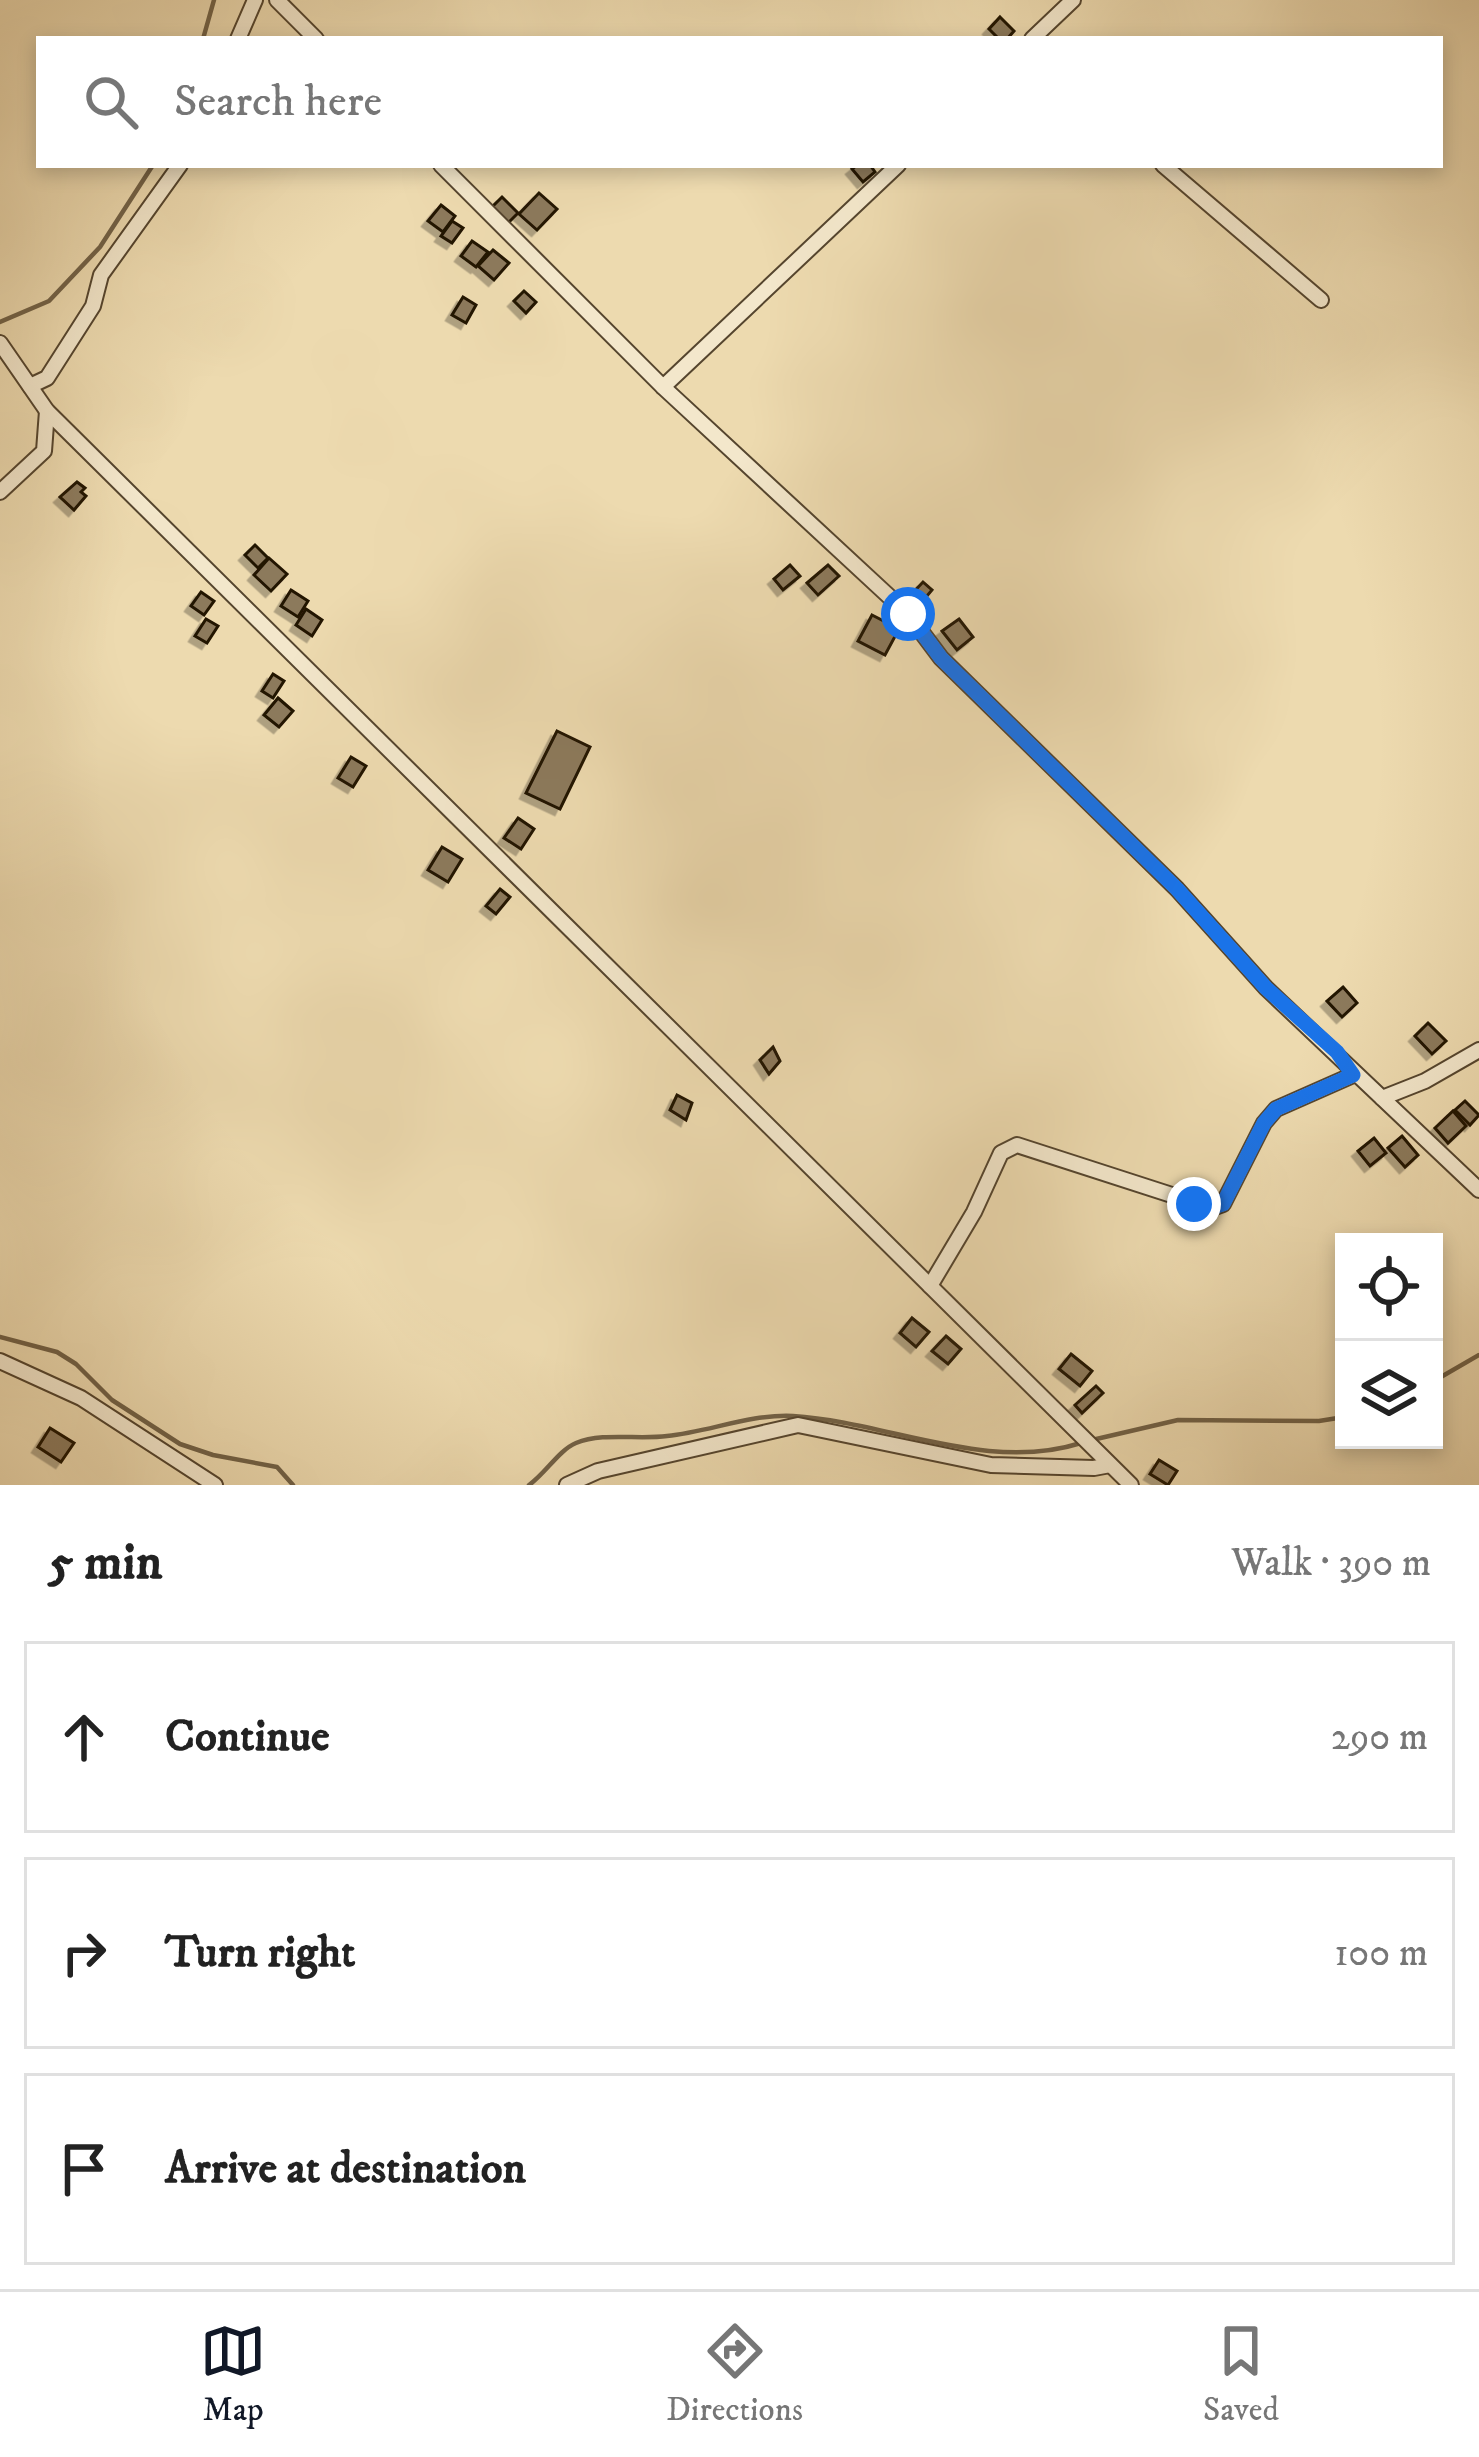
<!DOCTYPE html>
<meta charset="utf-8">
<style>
body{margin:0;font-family:"IM FELL DW Pica",serif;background:#f6f6f6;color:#222}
.controls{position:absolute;right:36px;bottom:36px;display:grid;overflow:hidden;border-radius:0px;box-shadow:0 6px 18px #0003}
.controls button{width:108px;height:108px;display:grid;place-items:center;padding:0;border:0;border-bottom:3px solid #e0e0e0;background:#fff;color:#222;font:60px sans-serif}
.stop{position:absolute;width:36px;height:36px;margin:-27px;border:9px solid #1a73e8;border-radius:50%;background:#fff}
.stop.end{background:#1a73e8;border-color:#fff;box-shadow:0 3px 12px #0008}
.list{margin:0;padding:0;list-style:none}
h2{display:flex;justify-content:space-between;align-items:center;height:156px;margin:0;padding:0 48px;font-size:51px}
h2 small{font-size:39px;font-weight:400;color:#767676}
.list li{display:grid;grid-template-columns:78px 1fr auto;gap:36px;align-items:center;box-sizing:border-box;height:192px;margin:0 24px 24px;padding:0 24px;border:3px solid #e0e0e0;border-radius:0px}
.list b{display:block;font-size:45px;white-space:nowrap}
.list em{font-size:39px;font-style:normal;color:#767676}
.icon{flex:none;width:66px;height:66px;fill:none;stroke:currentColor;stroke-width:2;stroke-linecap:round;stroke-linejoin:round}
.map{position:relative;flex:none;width:1479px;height:1485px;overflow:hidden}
.search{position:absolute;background:#fff;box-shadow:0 6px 18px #0003;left:36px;right:36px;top:36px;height:132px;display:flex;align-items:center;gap:30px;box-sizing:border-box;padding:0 42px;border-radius:0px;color:#767676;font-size:45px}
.sheet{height:804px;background:#fff}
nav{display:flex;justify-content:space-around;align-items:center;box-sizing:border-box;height:168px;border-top:3px solid #e0e0e0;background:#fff;font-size:33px;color:#767676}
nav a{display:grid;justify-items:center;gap:6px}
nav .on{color:#111827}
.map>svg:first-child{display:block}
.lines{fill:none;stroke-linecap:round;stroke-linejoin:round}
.stream{stroke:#726247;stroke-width:4.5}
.building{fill:#8c7a5c;stroke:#221303;stroke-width:3;filter:url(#shadow)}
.minor-casing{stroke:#55452e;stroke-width:18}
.minor{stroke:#f3e7cb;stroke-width:14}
.route{stroke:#1a73e8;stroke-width:15}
</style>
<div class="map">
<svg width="1479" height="1485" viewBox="0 0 1479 1485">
<defs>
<filter id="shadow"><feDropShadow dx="-5.5" dy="5.5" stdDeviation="0" flood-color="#0004"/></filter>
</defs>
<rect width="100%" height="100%" fill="#eddaaf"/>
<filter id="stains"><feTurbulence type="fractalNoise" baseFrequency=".00167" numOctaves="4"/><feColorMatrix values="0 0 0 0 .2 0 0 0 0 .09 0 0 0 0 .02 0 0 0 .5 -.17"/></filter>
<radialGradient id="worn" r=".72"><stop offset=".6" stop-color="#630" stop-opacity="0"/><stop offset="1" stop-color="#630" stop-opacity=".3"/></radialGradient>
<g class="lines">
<g class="stream">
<polyline points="203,39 214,0"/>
<polyline points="0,322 49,301 100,247 153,165"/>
<polyline points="0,1337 57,1352 76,1364 112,1400 180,1444 213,1455 277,1467 293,1485"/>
<polyline points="1434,1381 1479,1355"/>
<polyline points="1092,1440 1178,1420 1319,1421 1344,1417"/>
<path d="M 529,1485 C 545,1474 559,1450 576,1443 C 603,1432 638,1440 667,1436 C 709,1432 749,1414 793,1416 C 888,1422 987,1473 1081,1443"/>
</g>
</g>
<g class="building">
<polygon points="1000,17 1014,31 1007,39 999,39 989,29"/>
<polygon points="857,165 870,165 875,172 863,182 852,169"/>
<polygon points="539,193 557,209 537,230 519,214"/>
<polygon points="502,197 518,213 507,224 491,208"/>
<polygon points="441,205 455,216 443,232 428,221"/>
<polygon points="452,221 463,228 452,243 441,236"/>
<polygon points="472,241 488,252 476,267 461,256"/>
<polygon points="493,250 509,263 494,280 478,266"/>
<polygon points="524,291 536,302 526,313 514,301"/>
<polygon points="463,297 476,305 466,323 452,315"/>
<polygon points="77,482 85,488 81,492 86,496 74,510 60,497"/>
<polygon points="255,545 268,558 258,568 245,555"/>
<polygon points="269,558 287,574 271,591 254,575"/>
<polygon points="790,565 800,576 783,590 774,579"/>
<polygon points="828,565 839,576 818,595 807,583"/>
<polygon points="923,582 932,590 916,609 906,600"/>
<polygon points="291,590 308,601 298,617 281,606"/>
<polygon points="201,592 214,601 204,615 191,606"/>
<polygon points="306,609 322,620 312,636 296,625"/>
<polygon points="872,615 899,629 885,655 858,641"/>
<polygon points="206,619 218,626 207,643 195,636"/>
<polygon points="959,619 973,637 957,650 942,631"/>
<polygon points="273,674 284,681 273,698 262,691"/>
<polygon points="278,698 293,711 279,727 264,715"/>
<polygon points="557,731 590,747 560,809 526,793"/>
<polygon points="351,757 366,766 353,787 338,778"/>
<polygon points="518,818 534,829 521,849 504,838"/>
<polygon points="442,847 462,859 448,882 428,870"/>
<polygon points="500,889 510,897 496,914 486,906"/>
<polygon points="1343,987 1357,1003 1342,1017 1327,1001"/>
<polygon points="1428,1023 1446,1041 1432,1054 1415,1036"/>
<polygon points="773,1047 780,1061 769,1074 760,1060"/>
<polygon points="677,1095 692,1103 686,1120 670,1110"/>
<polygon points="1465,1101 1479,1115 1470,1125 1455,1110"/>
<polygon points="1453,1111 1466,1126 1448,1143 1435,1128"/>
<polygon points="1402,1136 1418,1155 1405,1167 1388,1148"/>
<polygon points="1374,1138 1386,1153 1370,1166 1358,1151"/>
<polygon points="912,1318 929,1332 916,1347 900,1333"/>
<polygon points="946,1336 961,1349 948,1364 932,1351"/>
<polygon points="1071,1354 1092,1371 1080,1386 1059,1369"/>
<polygon points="1096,1386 1103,1393 1082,1413 1075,1405"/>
<polygon points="50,1428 74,1443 61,1462 38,1447"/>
<polygon points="1159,1460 1177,1471 1168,1485 1150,1474"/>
</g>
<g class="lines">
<g class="minor-casing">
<g id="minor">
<polyline points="277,0 316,39"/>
<polyline points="238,39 255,0"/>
<polyline points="1032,39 1073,0"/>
<polyline points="441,165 663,387 908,614 941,658 1177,889 1266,988 1479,1190"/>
<polyline points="1163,165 1321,300"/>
<polyline points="0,343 47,411 1131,1485"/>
<polyline points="30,386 47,378 93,306 101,275 180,165"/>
<polyline points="663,387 898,165"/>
<polyline points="0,492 44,451 47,411"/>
<polyline points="1382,1098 1425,1081 1479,1050"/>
<polyline points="930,1286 974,1212 1001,1153 1017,1145 1212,1208 1223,1204 1264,1123 1276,1109 1353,1075"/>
<polyline points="0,1361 81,1398 215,1485"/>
<polyline points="567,1485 598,1471 798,1425 991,1465 1094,1468 1110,1465"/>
</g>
</g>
<use href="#minor" class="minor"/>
</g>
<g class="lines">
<polyline class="route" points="908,614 941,658 1177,889 1266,988 1337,1052 1353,1075 1276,1109 1264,1123 1223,1204 1211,1208 1194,1204"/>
</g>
<rect width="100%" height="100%" filter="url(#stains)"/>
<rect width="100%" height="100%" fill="url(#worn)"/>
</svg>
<div class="controls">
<button><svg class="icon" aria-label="locate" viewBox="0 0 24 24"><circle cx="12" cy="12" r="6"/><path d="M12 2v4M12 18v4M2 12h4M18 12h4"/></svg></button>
<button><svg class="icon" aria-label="layers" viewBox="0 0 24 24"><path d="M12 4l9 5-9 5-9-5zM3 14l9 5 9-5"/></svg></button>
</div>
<div class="stop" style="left:908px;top:614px"></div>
<div class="stop end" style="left:1194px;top:1204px"></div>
<div class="search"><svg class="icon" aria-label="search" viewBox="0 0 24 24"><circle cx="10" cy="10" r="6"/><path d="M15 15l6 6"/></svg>Search here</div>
</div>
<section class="sheet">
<h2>5 min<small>Walk · 390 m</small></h2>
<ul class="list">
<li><svg class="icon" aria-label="ahead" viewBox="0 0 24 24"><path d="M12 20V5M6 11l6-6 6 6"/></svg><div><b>Continue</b></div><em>290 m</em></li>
<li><svg class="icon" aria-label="right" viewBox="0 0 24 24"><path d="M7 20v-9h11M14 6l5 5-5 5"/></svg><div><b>Turn right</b></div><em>100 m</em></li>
<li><svg class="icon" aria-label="arrive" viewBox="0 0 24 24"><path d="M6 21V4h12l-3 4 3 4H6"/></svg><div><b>Arrive at destination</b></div></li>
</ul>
</section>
<nav>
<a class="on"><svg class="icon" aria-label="map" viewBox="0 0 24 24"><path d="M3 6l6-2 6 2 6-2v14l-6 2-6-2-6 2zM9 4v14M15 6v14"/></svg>Map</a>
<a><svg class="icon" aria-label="directions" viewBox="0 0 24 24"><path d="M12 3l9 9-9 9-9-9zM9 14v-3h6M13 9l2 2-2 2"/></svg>Directions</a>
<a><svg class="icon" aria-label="saved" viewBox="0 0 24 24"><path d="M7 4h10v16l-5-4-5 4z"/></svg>Saved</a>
</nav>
